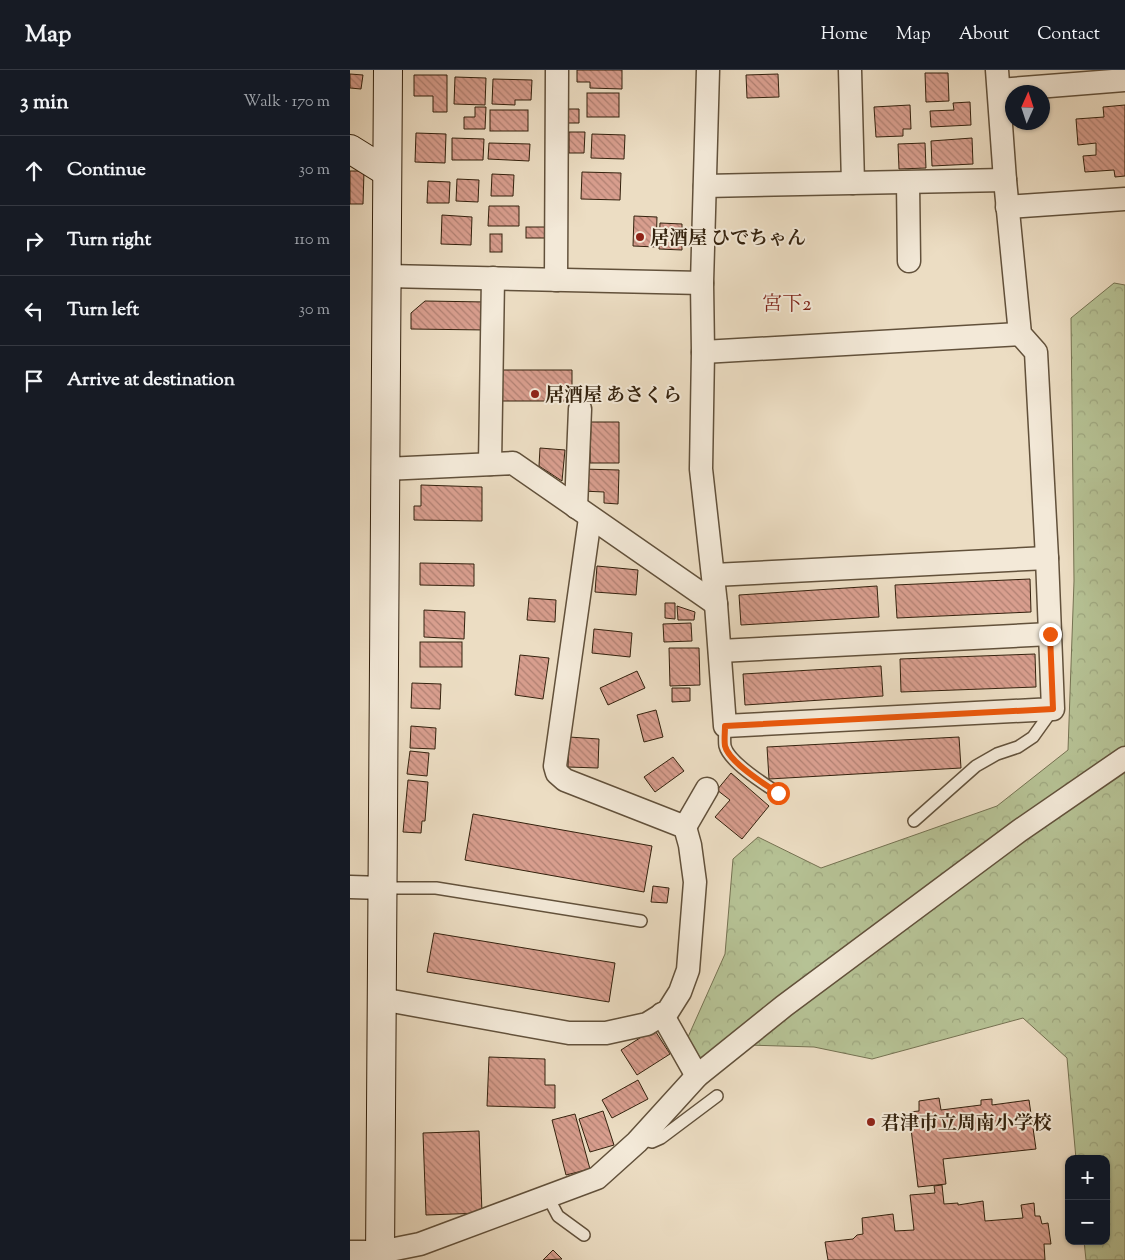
<!DOCTYPE html>
<meta charset="utf-8">
<style>
body{margin:0;font-family:"Sorts Mill Goudy","Noto Serif JP",serif;background:#20242c;color:#f1f3f6}
.controls{position:absolute;right:15px;bottom:15px;display:grid;overflow:hidden;border-radius:10px;box-shadow:0 1px 4px #0004}
.controls button{width:45px;height:45px;display:grid;place-items:center;padding:0;border:0;border-bottom:1px solid #363941;background:#171b24;color:#f1f3f6;font:25px sans-serif}
.compass{position:absolute;left:655px;top:15px;width:45px;height:45px;border-radius:50%;background:#171b24;box-shadow:0 1px 4px #0004;rotate:3deg}
.stop{position:absolute;width:15px;height:15px;margin:-11px;border:4px solid #ea580c;border-radius:50%;background:#fff}
.stop.end{background:#ea580c;border-color:#fff;box-shadow:0 1px 5px #0008}
.list{margin:0;padding:0;list-style:none}
h2{display:flex;justify-content:space-between;align-items:center;height:65px;margin:0;padding:0 20px;font-size:21px}
h2 small{font-size:16px;font-weight:400;color:#9ea1a6}
.list li{display:grid;grid-template-columns:32px 1fr auto;gap:15px;align-items:center;box-sizing:border-box;height:70px;padding:0 20px;border-top:1px solid #363941}
.list b{display:block;font-size:19px;white-space:nowrap}
.list em{font-size:16px;font-style:normal;color:#9ea1a6}
.icon{flex:none;width:28px;height:28px;fill:none;stroke:currentColor;stroke-width:2;stroke-linecap:round;stroke-linejoin:round}
.map{position:relative;flex:none;width:775px;height:1190px;overflow:hidden}
header{display:flex;align-items:center;gap:30px;box-sizing:border-box;height:70px;padding:0 25px;background:#171b24;border-bottom:1px solid #363941}
header strong{font-size:24px}
nav{display:flex;gap:28px;margin-inline-start:auto;font-size:18px}
main{display:flex}
aside{flex:1;background:#171b24}
.map>svg:first-child{display:block}
.forest{fill:url(#forest-crowns);stroke:#757252}
.building{fill:url(#building-back-hatch);stroke:#34220e}
.lines{fill:none;stroke-linecap:round;stroke-linejoin:round}
.lane-casing{stroke:#62513b;stroke-width:14}
.street-casing{stroke:#62513b;stroke-width:25}
.secondary-casing{stroke:#34220e;stroke-width:30}
.lane{stroke:#f3e9d8;stroke-width:11}
.street{stroke:#f3e9d8;stroke-width:22}
.secondary{stroke:#f3e9d8;stroke-width:28}
.route{stroke:#ea580c;stroke-width:6}
.poi-dot{fill:#8f2418;stroke:#f3e9d8;stroke-width:2}
.labels{text-anchor:middle;stroke-width:4;stroke-linejoin:round;paint-order:stroke}
.poi-label{font-size:19px;font-weight:bold;fill:#34220e;stroke:#f3e9d8;text-anchor:start}
.neighbourhood-label{font-size:20px;fill:#7a1f14;stroke:#f3e9d8}
</style>
<header>
<strong>Map</strong>
<nav><a>Home</a><a>Map</a><a>About</a><a>Contact</a></nav>
</header>
<main>
<aside>
<h2>3 min<small>Walk · 170 m</small></h2>
<ul class="list">
<li><svg class="icon" aria-label="ahead" viewBox="0 0 24 24"><path d="M12 20V5M6 11l6-6 6 6"/></svg><div><b>Continue</b></div><em>30 m</em></li>
<li><svg class="icon" aria-label="right" viewBox="0 0 24 24"><path d="M7 20v-9h11M14 6l5 5-5 5"/></svg><div><b>Turn right</b></div><em>110 m</em></li>
<li><svg class="icon" aria-label="left" viewBox="0 0 24 24"><path d="M17 20v-9H6M10 6l-5 5 5 5"/></svg><div><b>Turn left</b></div><em>30 m</em></li>
<li><svg class="icon" aria-label="arrive" viewBox="0 0 24 24"><path d="M6 21V4h12l-3 4 3 4H6"/></svg><div><b>Arrive at destination</b></div></li>
</ul>
</aside>
<div class="map">
<svg width="775" height="1190" viewBox="0 0 775 1190">
<defs>
<pattern id="forest-crowns" width="20" height="18" patternUnits="userSpaceOnUse" patternTransform="scale(1.25)"><rect width="20" height="18" fill="#b6c295"/><path d="M2 6a3 3 0 1 1 6 0M12 15a3 3 0 1 1 6 0" fill="none" stroke="#9da67f"/></pattern>
<pattern id="building-back-hatch" width="6" height="6" patternUnits="userSpaceOnUse" patternTransform="scale(1.25)"><rect width="6" height="6" fill="#d89e8e"/><path d="M-1 5l2 2M0 0l6 6M5-1l2 2" fill="none" stroke="#b08072"/></pattern>
</defs>
<rect width="100%" height="100%" fill="#ecddc3"/>
<filter id="stains"><feTurbulence type="fractalNoise" baseFrequency=".004" numOctaves="4"/><feColorMatrix values="0 0 0 0 .2 0 0 0 0 .09 0 0 0 0 .02 0 0 0 .5 -.17"/></filter>
<radialGradient id="worn" r=".72"><stop offset=".6" stop-color="#630" stop-opacity="0"/><stop offset="1" stop-color="#630" stop-opacity=".3"/></radialGradient>
<polygon class="forest" points="764,213 775,215 775,1190 736,1190 734,1171 756,1171 756,1089 726,1089 717,988 673,948 522,989 464,977 397,975 349,988 338,967 375,884 383,789 408,767 471,798 647,736 718,680 724,511 721,248"/>
<g class="building">
<polygon points="227,0 272,0 272,19 240,18 240,12 227,12"/>
<polygon points="575,3 598,3 599,31 576,32"/>
<polygon points="0,4 13,5 11,19 0,18"/>
<polygon points="428,4 429,27 397,28 396,5"/>
<polygon points="64,5 97,5 97,42 83,42 83,26 64,26"/>
<polygon points="105,7 136,8 135,35 104,34"/>
<polygon points="143,9 182,10 181,30 165,30 165,35 142,34"/>
<rect x="237" y="23" width="32" height="24"/>
<polygon points="620,32 621,55 581,57 580,41 604,40 603,33"/>
<polygon points="560,35 561,59 553,59 553,66 526,67 524,37"/>
<polygon points="775,35 775,106 765,107 764,100 735,102 733,86 746,85 746,73 728,75 726,49 754,47 753,37"/>
<polygon points="125,37 136,37 135,59 114,59 114,47 125,47"/>
<polygon points="216,39 229,39 229,53 215,53"/>
<rect x="140" y="40" width="38" height="21"/>
<polygon points="219,62 235,62 234,83 219,83"/>
<polygon points="66,63 96,64 95,93 65,92"/>
<polygon points="242,64 275,65 274,89 241,88"/>
<polygon points="102,68 134,69 133,90 102,90"/>
<polygon points="622,68 623,94 582,96 581,71"/>
<polygon points="139,73 180,74 179,91 138,89"/>
<polygon points="575,73 576,98 549,99 548,74"/>
<polygon points="0,101 14,101 13,134 0,134"/>
<polygon points="232,102 271,103 270,130 231,129"/>
<polygon points="142,104 164,105 163,126 141,126"/>
<polygon points="107,109 129,110 128,132 106,131"/>
<polygon points="78,111 100,112 99,133 77,133"/>
<polygon points="139,136 169,136 169,156 138,156"/>
<polygon points="92,145 122,147 121,175 91,174"/>
<polygon points="284,146 307,147 306,177 283,176"/>
<polygon points="310,153 332,154 332,180 309,179"/>
<rect x="176" y="157" width="19" height="11"/>
<rect x="140" y="164" width="12" height="18"/>
<polygon points="75,231 136,232 136,260 61,259 61,243"/>
<polygon points="149,300 222,300 222,331 148,331"/>
<polygon points="241,352 269,352 269,393 240,393"/>
<polygon points="190,378 215,380 212,411 189,396"/>
<polygon points="232,399 269,400 268,434 254,433 254,422 232,421"/>
<polygon points="71,415 132,417 132,451 64,450 64,436 71,436"/>
<polygon points="70,493 124,494 124,516 70,515"/>
<polygon points="247,496 288,500 286,525 245,522"/>
<polygon points="680,509 681,542 547,548 545,515"/>
<polygon points="527,516 529,547 391,555 389,525"/>
<polygon points="179,528 206,530 205,552 177,550"/>
<polygon points="315,533 325,533 325,549 315,548"/>
<polygon points="327,536 345,542 344,550 328,550"/>
<polygon points="74,540 115,542 114,569 74,567"/>
<polygon points="341,553 342,571 314,572 313,554"/>
<polygon points="244,559 282,563 280,587 242,583"/>
<rect x="70" y="572" width="42" height="25"/>
<polygon points="319,578 349,578 350,615 320,616"/>
<polygon points="685,584 686,617 551,622 550,589"/>
<polygon points="170,585 199,588 193,629 165,625"/>
<polygon points="531,596 533,626 395,635 393,604"/>
<polygon points="287,601 295,618 258,635 250,618"/>
<polygon points="62,613 91,614 90,639 61,638"/>
<polygon points="322,618 340,618 340,631 322,632"/>
<polygon points="306,640 313,667 294,672 287,645"/>
<polygon points="61,656 86,658 85,679 60,678"/>
<polygon points="219,667 249,669 248,698 218,697"/>
<polygon points="609,667 611,698 419,709 417,677"/>
<polygon points="60,681 79,683 77,706 57,704"/>
<polygon points="323,687 334,701 305,722 294,707"/>
<polygon points="381,703 419,736 392,769 365,747 380,730 367,720"/>
<polygon points="58,710 78,712 75,751 72,751 71,763 53,762"/>
<polygon points="123,744 302,776 294,822 115,790"/>
<polygon points="303,816 319,818 317,833 301,832"/>
<polygon points="84,863 265,893 259,932 77,902"/>
<polygon points="304,959 320,984 287,1005 271,980"/>
<polygon points="139,987 195,989 195,1015 205,1015 205,1038 137,1036"/>
<polygon points="288,1010 298,1029 262,1048 252,1030"/>
<polygon points="589,1028 591,1040 631,1035 631,1030 642,1029 642,1035 679,1030 686,1079 593,1089 596,1114 568,1117 559,1042 569,1041 569,1031"/>
<polygon points="253,1041 264,1075 240,1082 229,1049"/>
<polygon points="225,1044 240,1099 216,1105 202,1050"/>
<polygon points="129,1061 132,1143 76,1145 73,1063"/>
<polygon points="592,1115 594,1134 608,1133 608,1135 633,1131 635,1151 673,1148 671,1135 684,1133 685,1146 690,1146 692,1154 698,1153 701,1174 694,1174 695,1190 478,1190 475,1172 503,1169 507,1165 513,1164 512,1148 543,1144 545,1161 564,1160 560,1125 585,1123 584,1116"/>
<polygon points="203,1180 212,1189 193,1190"/>
</g>
<g class="lines">
<g class="lane-casing">
<g id="lane">
<path d="M 375,656 C 375,662 374,670 375,676 C 379,692 414,714 428,723"/>
<polyline points="564,751 626,696 647,684 668,677 683,667 703,639"/>
<polyline points="33,818 86,818 291,851"/>
<polyline points="289,1069 302,1072 311,1068 367,1026"/>
<polyline points="198,1127 208,1146 234,1165"/>
</g>
</g>
<g class="street-casing">
<g id="street">
<polyline points="358,0 352,213 353,282 351,399 366,534 375,656 703,639 697,488 686,282 670,264 655,110 647,0"/>
<polyline points="500,0 503,113"/>
<polyline points="649,20 775,10"/>
<polyline points="558,112 559,191"/>
<polyline points="355,116 655,110"/>
<polyline points="657,137 775,129"/>
<polyline points="37,206 352,213"/>
<polyline points="206,210 207,0"/>
<polyline points="353,282 670,264"/>
<polyline points="140,394 143,208"/>
<polyline points="35,399 163,393 366,534"/>
<polyline points="226,437 230,339"/>
<polyline points="364,505 697,488"/>
<polyline points="370,581 700,564"/>
<polyline points="335,757 357,719"/>
<polyline points="0,817 33,818"/>
<polyline points="31,929 219,963 256,963 297,954 318,941 330,922 338,900 345,812 340,775 335,757 215,710 207,703 205,696 240,448"/>
<polyline points="312,944 347,1006"/>
<polyline points="0,1182 30,1182 70,1174 247,1108 287,1072 347,1006 434,936 669,761 775,688"/>
</g>
</g>
<g class="secondary-casing">
<g id="secondary">
<polyline points="0,79 37,102"/>
<polyline points="30,1190 38,0"/>
</g>
</g>
<use href="#lane" class="lane"/>
<use href="#street" class="street"/>
<use href="#secondary" class="secondary"/>
</g>
<g class="lines">
<path class="route" d="M 428,723 C 414,714 379,692 375,676 C 374,670 375,662 375,656 L 703,639 L 700,564"/>
</g>
<g class="poi-dot">
<circle cx="290" cy="167" r="5"/>
<circle cx="185" cy="324" r="5"/>
<circle cx="521" cy="1052" r="5"/>
</g>
<g class="labels">
<g class="poi-label">
<text x="300" y="174">居酒屋 ひでちゃん</text>
<text x="195" y="331">居酒屋 あさくら</text>
<text x="531" y="1059">君津市立周南小学校</text>
</g>
<g class="neighbourhood-label">
<text x="437" y="240">宮下2</text>
</g>
</g>
<rect width="100%" height="100%" filter="url(#stains)"/>
<rect width="100%" height="100%" fill="url(#worn)"/>
</svg>
<div class="controls">
<button>+</button>
<button>−</button>
</div>
<svg class="compass" viewBox="-18 -18 36 36"><path d="M0-13l5 13h-10z" fill="#e53935"/><path d="M0 13l5-13h-10z" fill="#9ea1a6"/></svg>
<div class="stop" style="left:428px;top:723px"></div>
<div class="stop end" style="left:700px;top:564px"></div>
</div>
</main>
